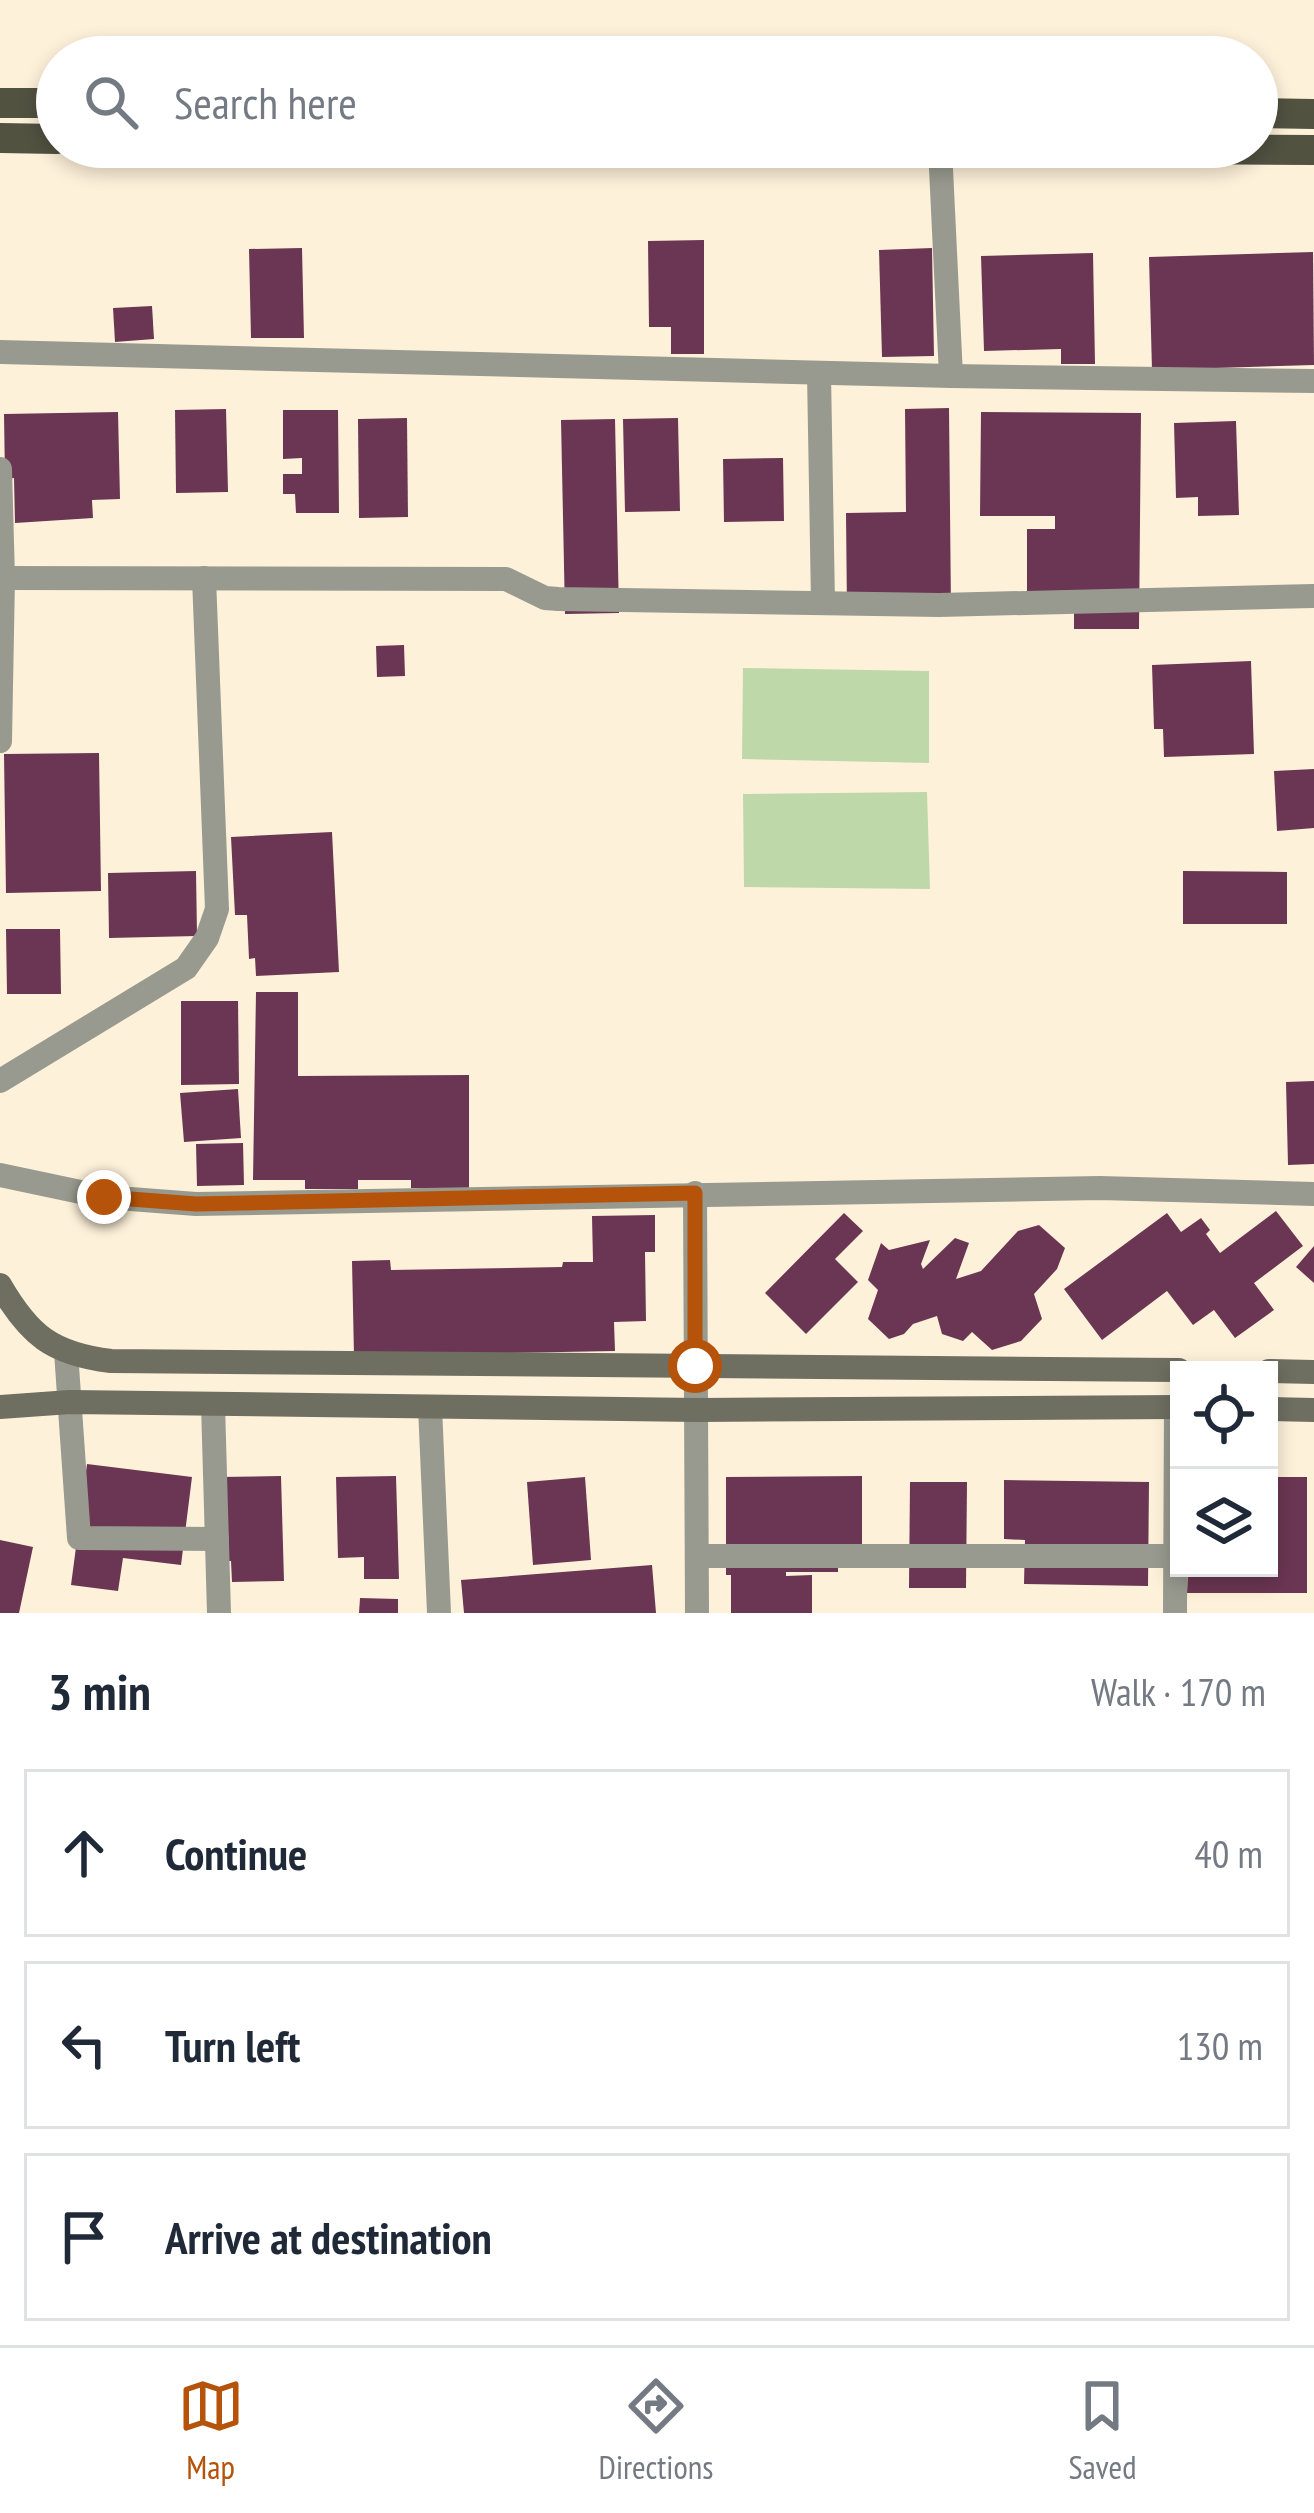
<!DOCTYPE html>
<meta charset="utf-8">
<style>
body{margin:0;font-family:"PT Sans Narrow",sans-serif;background:#f6f6f7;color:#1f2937}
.controls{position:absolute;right:36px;bottom:36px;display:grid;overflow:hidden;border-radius:0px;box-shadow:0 6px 18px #0003}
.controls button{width:108px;height:108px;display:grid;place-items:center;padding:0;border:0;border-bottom:3px solid #e0e1e3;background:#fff;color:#1f2937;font:60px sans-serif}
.stop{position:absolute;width:36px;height:36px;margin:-27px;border:9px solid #b45309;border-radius:50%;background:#fff}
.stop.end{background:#b45309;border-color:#fff;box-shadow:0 3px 12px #0008}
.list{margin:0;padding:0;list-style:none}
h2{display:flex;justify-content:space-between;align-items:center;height:156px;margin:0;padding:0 48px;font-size:51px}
h2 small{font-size:39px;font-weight:400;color:#747a83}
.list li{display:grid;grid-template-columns:78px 1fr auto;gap:36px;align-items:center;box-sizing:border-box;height:168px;margin:0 24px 24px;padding:0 24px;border:3px solid #e0e1e3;border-radius:0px}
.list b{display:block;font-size:45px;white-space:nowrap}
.list em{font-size:39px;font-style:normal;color:#747a83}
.icon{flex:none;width:66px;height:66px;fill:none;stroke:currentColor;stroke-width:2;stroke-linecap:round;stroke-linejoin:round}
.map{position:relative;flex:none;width:1314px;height:1613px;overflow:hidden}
.search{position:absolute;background:#fff;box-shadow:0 6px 18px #0003;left:36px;right:36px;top:36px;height:132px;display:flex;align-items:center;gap:30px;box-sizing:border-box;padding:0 42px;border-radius:66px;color:#747a83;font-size:45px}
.sheet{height:732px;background:#fff}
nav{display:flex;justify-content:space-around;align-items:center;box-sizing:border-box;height:168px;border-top:3px solid #e0e1e3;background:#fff;font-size:33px;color:#747a83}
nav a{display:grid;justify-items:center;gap:6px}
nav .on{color:#b45309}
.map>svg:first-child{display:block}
.green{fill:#bfd8a9}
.building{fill:#6b3653}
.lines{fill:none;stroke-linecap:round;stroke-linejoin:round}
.street{stroke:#999a8f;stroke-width:24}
.secondary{stroke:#6e6f61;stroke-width:24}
.primary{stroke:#515240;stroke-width:30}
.route{stroke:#b45309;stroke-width:15}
</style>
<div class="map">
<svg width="1314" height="1613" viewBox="0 0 1314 1613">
<rect width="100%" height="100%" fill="#fef1da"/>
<g class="green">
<polygon points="743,668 929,671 929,763 742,759"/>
<polygon points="927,792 930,889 744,887 743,794"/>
</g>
<g class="building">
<polygon points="704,240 704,354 671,354 671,327 649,327 648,241"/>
<polygon points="302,248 304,338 251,338 249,249"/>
<polygon points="932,248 934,356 882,357 879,250"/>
<polygon points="1313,252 1314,365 1152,370 1149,257"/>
<polygon points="1093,253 1095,364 1061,364 1061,349 984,351 981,256"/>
<polygon points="152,306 154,339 115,342 113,308"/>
<polygon points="949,408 951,611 847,612 846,513 906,512 905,409"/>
<polygon points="226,409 228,492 176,493 175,410"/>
<polygon points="283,410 338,410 339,513 296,513 295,494 283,494 283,474 302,474 302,458 283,459"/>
<polygon points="118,412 120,499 92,500 93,518 15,523 14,478 5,479 4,414"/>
<polygon points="981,412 1141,413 1139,629 1074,629 1074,610 1027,610 1027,529 1055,529 1055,516 980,516"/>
<polygon points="407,418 408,517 359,518 358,419"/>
<polygon points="678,418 680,511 625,512 623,419"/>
<polygon points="615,419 619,613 565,614 561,420"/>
<polygon points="1236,421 1239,515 1198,516 1198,497 1176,498 1174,423"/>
<polygon points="783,458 784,521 724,522 723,459"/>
<polygon points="404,645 405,676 377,677 376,646"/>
<polygon points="1251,661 1254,754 1164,757 1163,729 1154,729 1152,665"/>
<polygon points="99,753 101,891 6,893 4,754"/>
<polygon points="1314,769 1314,828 1277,831 1274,771"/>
<polygon points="332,832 339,972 256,976 255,958 249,959 247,915 235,915 231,837"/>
<polygon points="196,871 197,936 109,938 108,873"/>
<polygon points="1183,871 1287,872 1287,924 1183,924"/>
<polygon points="6,929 60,929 61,994 7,994"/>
<polygon points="256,992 298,992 298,1076 469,1075 469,1188 411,1188 411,1180 358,1180 358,1189 305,1189 305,1180 253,1180"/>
<polygon points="181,1001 238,1001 239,1084 181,1085"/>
<polygon points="1314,1081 1314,1164 1288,1165 1286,1082"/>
<polygon points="238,1089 241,1138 184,1142 180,1093"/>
<polygon points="243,1143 244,1185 197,1186 196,1144"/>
<polygon points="1276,1211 1303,1246 1254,1283 1274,1310 1235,1338 1214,1310 1193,1325 1167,1291 1102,1340 1064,1289 1167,1213 1181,1232 1201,1218 1210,1230 1206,1234 1220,1253"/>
<polygon points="844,1213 863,1231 835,1259 858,1282 806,1334 765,1293"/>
<polygon points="655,1215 655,1252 645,1252 646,1321 614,1322 615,1351 354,1356 352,1261 390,1260 391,1270 562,1267 563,1262 593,1262 592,1216"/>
<polygon points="1039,1225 1065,1248 1057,1269 1034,1294 1042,1319 1021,1341 992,1350 972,1332 963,1341 942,1334 937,1316 913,1324 904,1334 889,1339 868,1319 878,1290 868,1280 881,1243 889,1250 930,1240 921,1264 923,1269 955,1238 969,1243 956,1279 981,1271 1018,1231"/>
<polygon points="1314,1246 1314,1283 1296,1267"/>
<polygon points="87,1464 192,1477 181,1565 123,1558 118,1591 71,1585"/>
<polygon points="281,1476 284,1581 232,1582 231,1561 220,1561 218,1477"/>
<polygon points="396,1476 399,1579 364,1579 364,1557 338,1558 336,1477"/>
<polygon points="862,1476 862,1565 838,1565 838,1572 786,1572 786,1576 812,1575 812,1613 731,1613 731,1575 726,1575 726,1477"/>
<polygon points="585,1477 591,1560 533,1565 527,1482"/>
<polygon points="1269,1477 1307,1477 1307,1593 1187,1593 1188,1568 1269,1568"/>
<polygon points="1004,1480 1149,1482 1148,1586 1024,1584 1025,1540 1004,1539"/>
<polygon points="910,1482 967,1482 966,1588 909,1588"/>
<polygon points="0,1540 33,1547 19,1613 0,1613"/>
<polygon points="652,1565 656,1613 464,1613 461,1580"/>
<polygon points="360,1598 398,1599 398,1613 359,1613"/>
</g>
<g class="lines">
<g class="street">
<polyline points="940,148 951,376"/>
<polyline points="0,352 951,376 1314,381"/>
<polyline points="819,373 823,603"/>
<polyline points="0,469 3,578 0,741"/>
<polyline points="0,578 506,579 545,598 558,599 939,605 1314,596"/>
<polyline points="0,1081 186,968 207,938 217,909 204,578"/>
<polyline points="0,1175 104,1197 196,1204 1100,1188 1314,1194"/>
<polyline points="695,1193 697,1613"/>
<polyline points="66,1352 79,1538 217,1539"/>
<polyline points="213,1404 219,1613"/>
<polyline points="430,1407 439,1613"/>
<polyline points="697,1556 1175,1556"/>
<polyline points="1175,1613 1176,1407"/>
</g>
<g class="secondary">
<path d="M 0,1285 C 29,1335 52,1354 111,1361 L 1179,1370"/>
<polyline points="1269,1371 1314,1372"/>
<polyline points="0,1407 70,1402 698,1410 1179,1407"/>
<polyline points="1269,1409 1314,1410"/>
</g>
<g class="primary">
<polyline points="0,103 57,103"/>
<polyline points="1257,113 1314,114"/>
<polyline points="0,138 57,139"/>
<polyline points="838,147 1314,150"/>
</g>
</g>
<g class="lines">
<polyline class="route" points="104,1197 196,1204 695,1193 695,1366"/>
</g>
</svg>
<div class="controls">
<button><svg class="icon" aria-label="locate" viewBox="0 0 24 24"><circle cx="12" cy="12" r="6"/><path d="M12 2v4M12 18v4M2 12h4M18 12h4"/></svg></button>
<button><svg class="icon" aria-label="layers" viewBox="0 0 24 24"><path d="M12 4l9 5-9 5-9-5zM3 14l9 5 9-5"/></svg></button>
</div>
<div class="stop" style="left:695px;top:1366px"></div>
<div class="stop end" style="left:104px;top:1197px"></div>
<div class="search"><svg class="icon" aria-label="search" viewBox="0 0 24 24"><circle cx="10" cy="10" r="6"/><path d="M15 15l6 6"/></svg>Search here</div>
</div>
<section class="sheet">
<h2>3 min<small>Walk · 170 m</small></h2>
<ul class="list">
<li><svg class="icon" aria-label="ahead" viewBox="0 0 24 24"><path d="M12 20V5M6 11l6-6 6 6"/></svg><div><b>Continue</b></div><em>40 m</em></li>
<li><svg class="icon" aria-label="left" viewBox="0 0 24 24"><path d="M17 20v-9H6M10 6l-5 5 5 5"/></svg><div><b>Turn left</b></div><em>130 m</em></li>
<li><svg class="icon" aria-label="arrive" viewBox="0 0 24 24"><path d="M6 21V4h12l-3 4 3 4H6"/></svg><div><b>Arrive at destination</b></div></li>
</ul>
</section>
<nav>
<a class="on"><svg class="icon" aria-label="map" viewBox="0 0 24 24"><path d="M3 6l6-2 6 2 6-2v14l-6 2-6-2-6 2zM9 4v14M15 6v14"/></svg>Map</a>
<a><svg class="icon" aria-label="directions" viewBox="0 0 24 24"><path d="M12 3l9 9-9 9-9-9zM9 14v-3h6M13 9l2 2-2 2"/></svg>Directions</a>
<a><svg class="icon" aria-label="saved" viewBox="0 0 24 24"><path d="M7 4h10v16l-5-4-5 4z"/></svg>Saved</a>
</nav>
